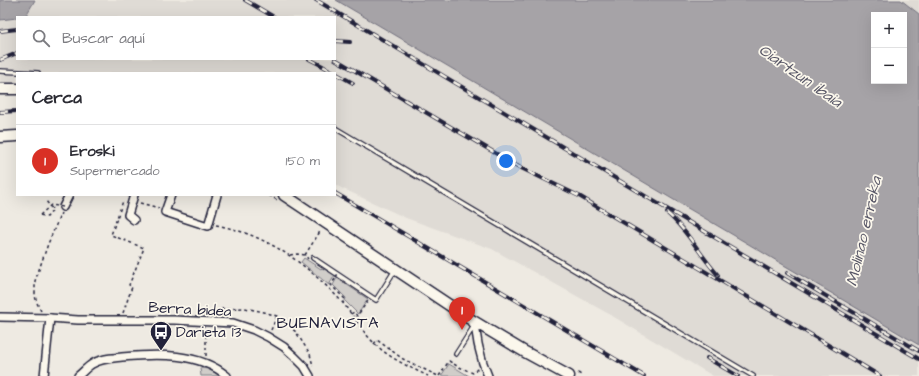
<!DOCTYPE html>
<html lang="es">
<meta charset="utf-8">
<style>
body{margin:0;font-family:"Architects Daughter",sans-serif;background:#f2f2f3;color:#2b2b33}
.controls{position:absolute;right:12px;top:12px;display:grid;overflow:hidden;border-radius:0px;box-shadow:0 4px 16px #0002}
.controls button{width:36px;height:36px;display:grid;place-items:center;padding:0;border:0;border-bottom:1px solid #e1e1e2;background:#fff;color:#2b2b33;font:20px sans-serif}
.you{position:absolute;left:506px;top:161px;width:14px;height:14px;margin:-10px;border:3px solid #fff;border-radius:50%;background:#1a73e8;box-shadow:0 0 0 6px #1a73e833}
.badge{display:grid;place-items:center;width:26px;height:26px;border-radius:50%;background:#d93025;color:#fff;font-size:13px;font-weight:700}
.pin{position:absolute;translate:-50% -33px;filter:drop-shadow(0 1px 2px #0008)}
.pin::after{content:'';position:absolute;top:21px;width:14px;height:12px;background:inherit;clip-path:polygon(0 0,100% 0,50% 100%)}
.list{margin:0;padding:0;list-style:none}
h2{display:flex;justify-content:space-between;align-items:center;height:52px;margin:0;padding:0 16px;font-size:17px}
h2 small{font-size:13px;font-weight:400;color:#7c7c81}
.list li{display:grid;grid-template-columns:26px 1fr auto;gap:12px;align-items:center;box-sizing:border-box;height:72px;padding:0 16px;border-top:1px solid #e1e1e2}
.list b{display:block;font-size:15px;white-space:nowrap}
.list p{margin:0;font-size:13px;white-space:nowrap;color:#7c7c81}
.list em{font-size:13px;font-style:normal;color:#7c7c81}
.icon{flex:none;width:22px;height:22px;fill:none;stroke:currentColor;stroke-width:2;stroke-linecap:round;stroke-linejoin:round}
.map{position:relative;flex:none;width:919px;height:376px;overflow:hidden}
.search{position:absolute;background:#fff;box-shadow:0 4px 16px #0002;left:16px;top:16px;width:320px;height:44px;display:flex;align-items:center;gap:10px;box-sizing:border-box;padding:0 14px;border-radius:0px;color:#7c7c81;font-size:15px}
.panel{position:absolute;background:#fff;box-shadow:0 4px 16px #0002;left:16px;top:72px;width:320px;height:124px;border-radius:0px}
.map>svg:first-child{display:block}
.built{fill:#dfdbd5}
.green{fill:#d0cdc9;stroke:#797882}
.water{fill:#a6a3a7;stroke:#716f7c;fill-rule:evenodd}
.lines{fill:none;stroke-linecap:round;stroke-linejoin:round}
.lane-casing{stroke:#22223b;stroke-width:6}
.street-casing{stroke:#22223b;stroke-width:10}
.secondary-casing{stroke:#22223b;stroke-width:13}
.path{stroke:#22223b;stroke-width:1.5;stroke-dasharray:3 3;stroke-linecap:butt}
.lane{stroke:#fbf7ec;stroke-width:3.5}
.street{stroke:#fbf7ec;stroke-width:7}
.secondary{stroke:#fbf7ec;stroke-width:10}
.rail-casing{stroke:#22223b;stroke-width:4}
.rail{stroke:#fbf7ec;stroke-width:2.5;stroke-dasharray:8;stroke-linecap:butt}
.path-bridge{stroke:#22223b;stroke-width:1.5;stroke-dasharray:3 3;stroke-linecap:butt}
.labels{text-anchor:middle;stroke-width:3.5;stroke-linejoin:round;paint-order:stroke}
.street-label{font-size:15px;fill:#22223b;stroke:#fbf7ec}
.poi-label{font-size:15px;fill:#22223b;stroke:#fbf7ec;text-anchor:start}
.water-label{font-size:16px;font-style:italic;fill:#575666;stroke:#fbf7ec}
.neighbourhood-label{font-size:16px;letter-spacing:1px;fill:#22223b;stroke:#fbf7ec}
</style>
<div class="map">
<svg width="919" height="376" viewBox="0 0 919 376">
<rect width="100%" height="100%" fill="#eeeae2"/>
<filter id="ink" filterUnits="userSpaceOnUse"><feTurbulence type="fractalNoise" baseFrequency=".025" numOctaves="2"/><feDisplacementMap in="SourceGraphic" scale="8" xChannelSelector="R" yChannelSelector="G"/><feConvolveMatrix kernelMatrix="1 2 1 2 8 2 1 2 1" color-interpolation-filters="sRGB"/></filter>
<g filter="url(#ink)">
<g class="built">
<polygon points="35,0 336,0 919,345 919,376 713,376 609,314 492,249 406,218 335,185 335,73 17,73 17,83 0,83 0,20 17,18 17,59 335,59 335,17 25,17"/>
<polygon points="901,0 919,0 919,14"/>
</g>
<g class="green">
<polygon points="304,258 321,269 322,268 335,275 329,285 301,262"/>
<polygon points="337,278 368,299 358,314 345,301 346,298 333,285"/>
<polygon points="449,364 469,376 441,376"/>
<polygon points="200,368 209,369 220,376 201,376"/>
</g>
<g class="water">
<polygon points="0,0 35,0 25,17 17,17 17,18 0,20"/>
<path d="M 336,0 L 901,0 L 919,14 L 919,345 ZM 874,15 L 904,15 L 904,81 L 874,81 Z"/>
</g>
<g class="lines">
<g class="lane-casing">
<g id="lane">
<polyline points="0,71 38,73"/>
<polyline points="335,128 753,376"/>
<polyline points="313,258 376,300 395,270"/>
<polyline points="456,354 474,326"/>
</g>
</g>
<g class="street-casing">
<g id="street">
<polyline points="171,195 165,212 208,226 217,195"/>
<polyline points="63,207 69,195"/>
<polyline points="134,220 128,215 134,195"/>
<polyline points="0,317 50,318 78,320 174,320 233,323 254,330 268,337 284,347 294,356 304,366 310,376"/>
<path d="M 471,320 C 478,329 476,338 479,348 C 481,358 484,367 488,376"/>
<polyline points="44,376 50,318"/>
<path d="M 78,376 C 83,372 87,367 92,364 C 101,358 112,358 122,357 C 157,354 199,352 227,376"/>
</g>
</g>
<g class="secondary-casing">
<g id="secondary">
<polyline points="0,89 17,89"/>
<polyline points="0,137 17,136"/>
<polyline points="284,195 470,319 525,352 569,376"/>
</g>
</g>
<g class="path">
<polyline points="269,195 277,200"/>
<polyline points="140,203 159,208"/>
<polyline points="40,215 47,217 53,210 46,201"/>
<path d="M 216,225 C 268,235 307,264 342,302 C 353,315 361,330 374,343 C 389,358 409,367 428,376"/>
<polyline points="290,255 297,254 305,255 308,259"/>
<polyline points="305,255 321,230"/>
<polyline points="335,279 331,285 345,299 343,303"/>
<polyline points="41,311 37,303 35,296 35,281 48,244 61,213"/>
<polyline points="123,313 132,287 129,285 144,248 111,235 123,201 124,201"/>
<polyline points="351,314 354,312 357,316 368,301"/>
<polyline points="212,315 214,311 221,309 245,308 264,312 277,316 296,332 310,354 313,366"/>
<polyline points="271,330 277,316"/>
<polyline points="374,344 377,340 403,359 438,376"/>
<polyline points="206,356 206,328"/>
<polyline points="578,373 583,376"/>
<polyline points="439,376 449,361 457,366 473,373 478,368"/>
</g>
<use href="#lane" class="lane"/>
<use href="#street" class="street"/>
<use href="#secondary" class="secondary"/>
<g class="rail-casing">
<g id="rail">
<polyline points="245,0 274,17"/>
<polyline points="316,0 919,359"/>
<polyline points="0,31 17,29"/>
<polyline points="335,41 350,42"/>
<polyline points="309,59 319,64 353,83"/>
<polyline points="335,59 519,167 579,196 880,376"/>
<polyline points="0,60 17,53"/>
<polyline points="0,112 17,111"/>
<polyline points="335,193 644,376"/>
<path d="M 667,213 C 689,232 699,254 718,275"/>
<polyline points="787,273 919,351"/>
<polyline points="707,358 738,376"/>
</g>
</g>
<use href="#rail" class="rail"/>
<g class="path-bridge">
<polyline points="40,215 51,205 63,207"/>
<polyline points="336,277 339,272"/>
</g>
</g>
</g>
<defs>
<g id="bus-pin" transform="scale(1.15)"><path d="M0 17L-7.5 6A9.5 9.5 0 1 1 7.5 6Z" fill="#22223b" stroke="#fbf7ec"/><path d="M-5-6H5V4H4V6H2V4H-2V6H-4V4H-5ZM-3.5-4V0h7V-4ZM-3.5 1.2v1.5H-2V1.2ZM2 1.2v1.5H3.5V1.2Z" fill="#fff"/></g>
</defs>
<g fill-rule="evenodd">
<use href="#bus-pin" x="161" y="332"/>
</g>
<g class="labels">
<g class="street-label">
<text transform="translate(190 309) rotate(3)" y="5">Berra bidea</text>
</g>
<g class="poi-label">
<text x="176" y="337">Darieta 13</text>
</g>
<g class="water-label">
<text transform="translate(801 75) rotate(35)" y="6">Oiartzun ibaia</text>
<text transform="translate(863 231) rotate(-77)" y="6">Molinao erreka</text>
</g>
<g class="neighbourhood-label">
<text x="328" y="328">BUENAVISTA</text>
</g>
</g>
</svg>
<div class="controls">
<button>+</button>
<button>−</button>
</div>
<div class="you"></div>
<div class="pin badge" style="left:462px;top:330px">1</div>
<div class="search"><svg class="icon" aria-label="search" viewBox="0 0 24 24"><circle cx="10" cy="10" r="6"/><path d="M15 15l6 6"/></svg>Buscar aquí</div>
<section class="panel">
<h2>Cerca<small></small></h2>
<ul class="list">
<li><span class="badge">1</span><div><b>Eroski</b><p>Supermercado</p></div><em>150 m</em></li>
</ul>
</section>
</div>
